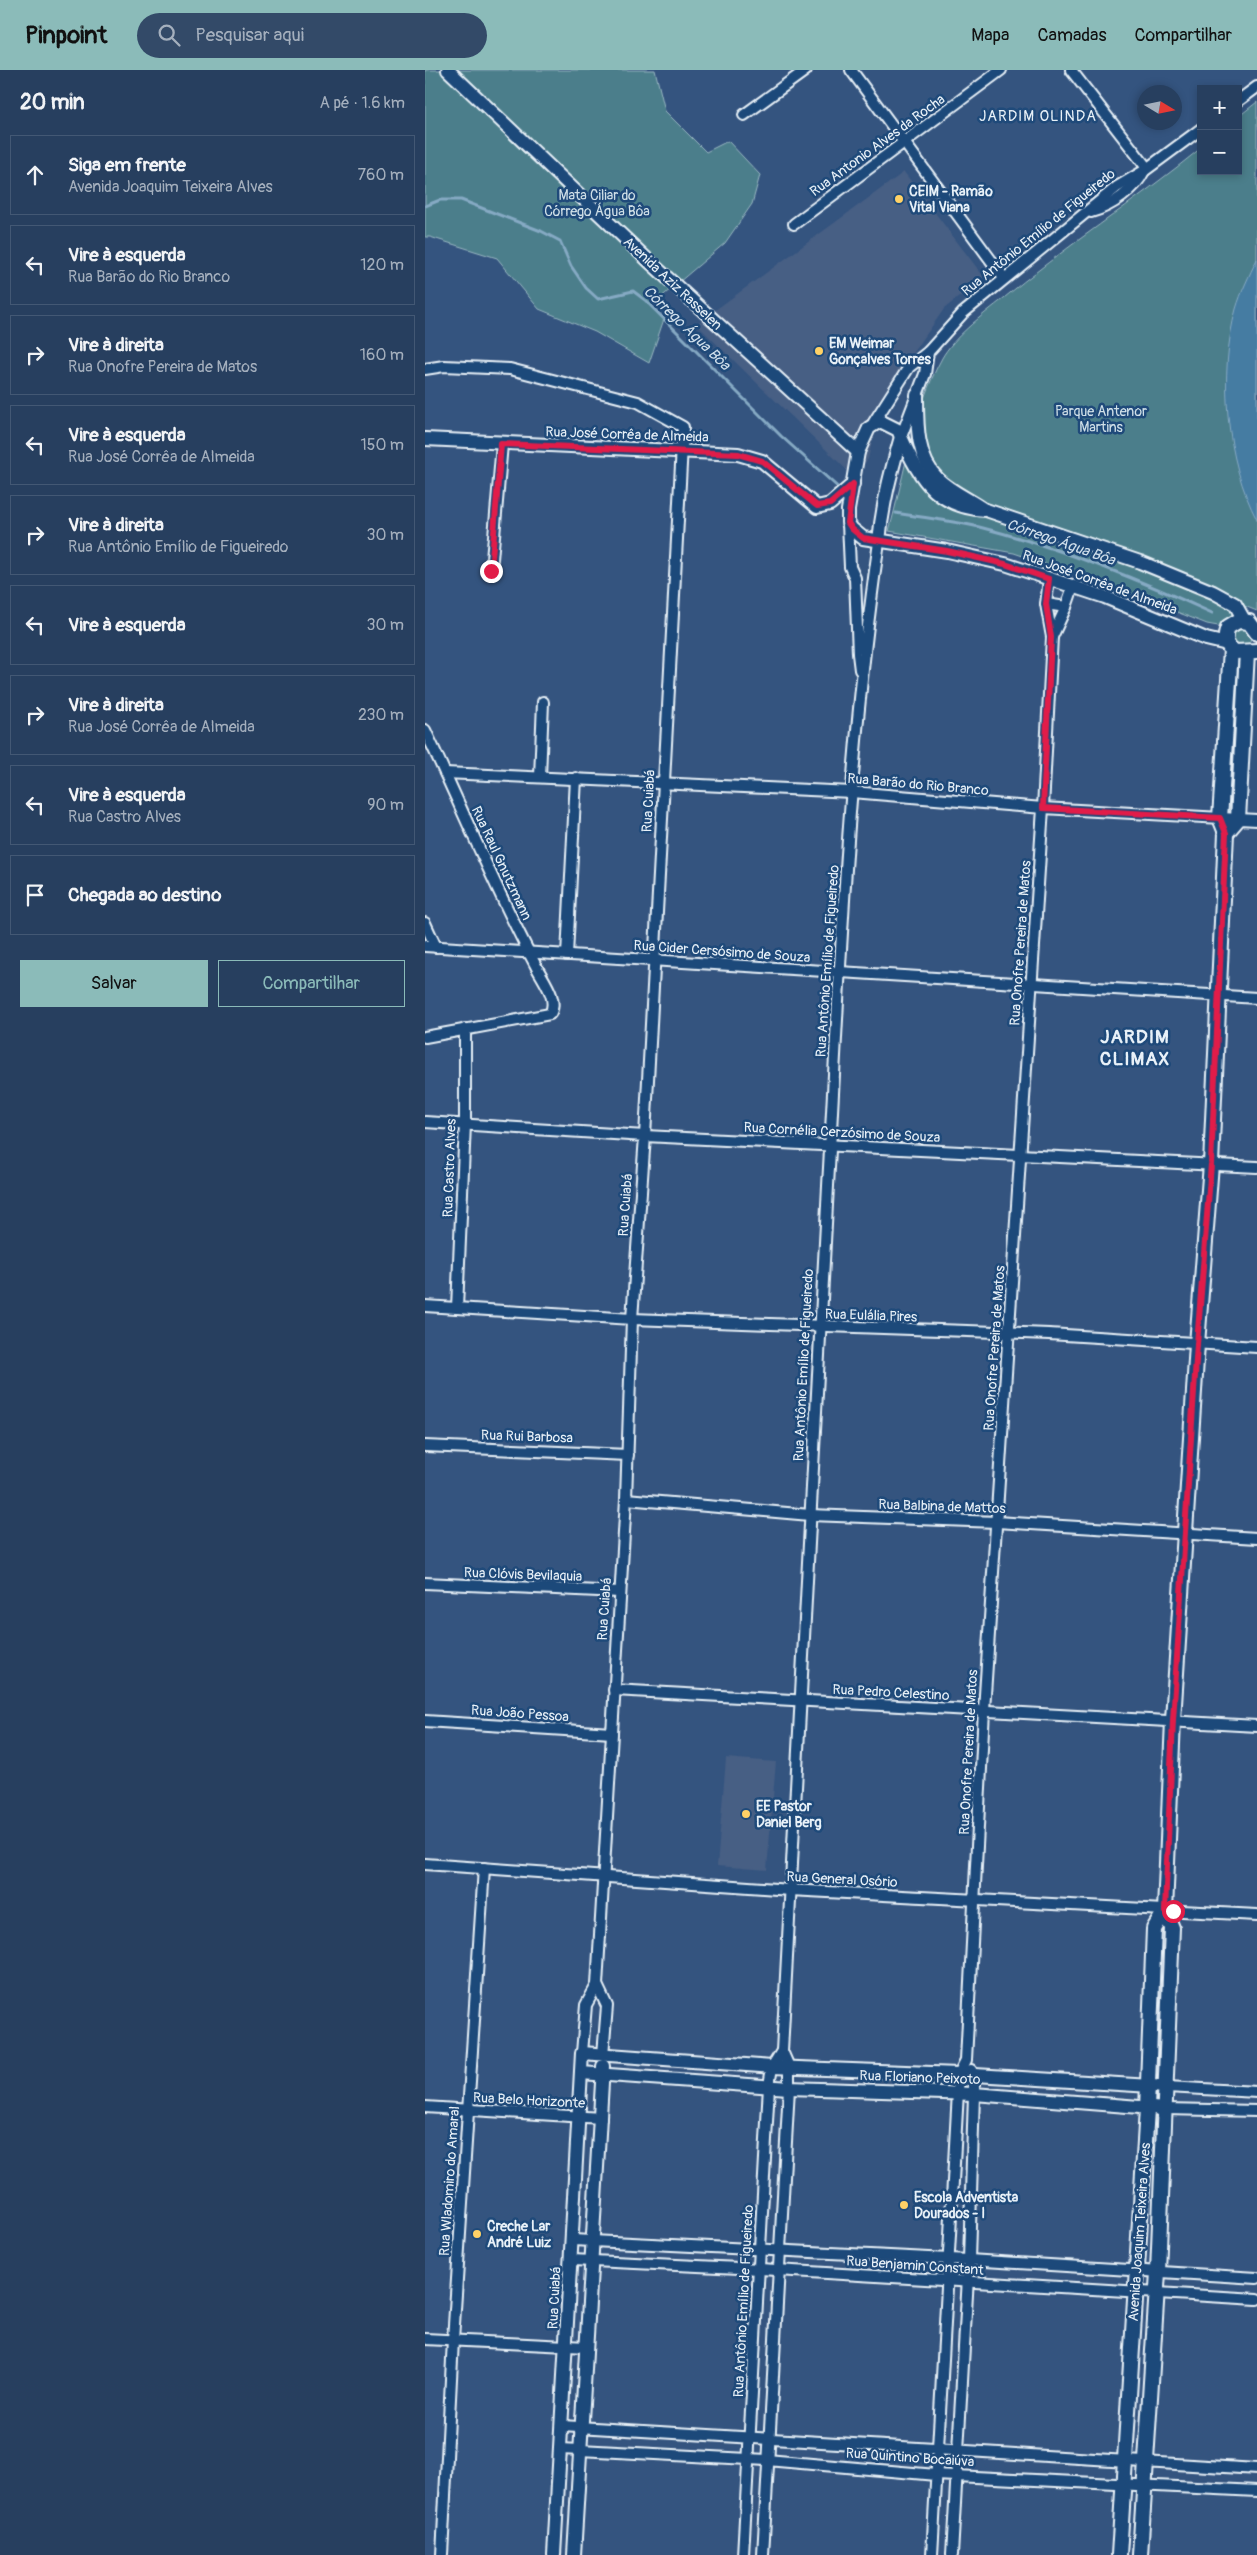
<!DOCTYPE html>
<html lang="pt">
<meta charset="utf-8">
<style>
body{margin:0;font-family:Pangolin,sans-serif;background:#334a68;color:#f1f3f6}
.controls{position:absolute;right:15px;top:15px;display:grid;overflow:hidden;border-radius:0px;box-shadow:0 2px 8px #0003}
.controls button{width:45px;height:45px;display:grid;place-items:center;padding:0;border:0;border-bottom:1px solid #435874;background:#273f5f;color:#f1f3f6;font:25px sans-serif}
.compass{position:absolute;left:712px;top:15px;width:45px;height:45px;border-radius:50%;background:#273f5f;box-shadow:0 2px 8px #0003;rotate:100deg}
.stop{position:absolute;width:15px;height:15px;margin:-11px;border:4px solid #e11d48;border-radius:50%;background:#fff}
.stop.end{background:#e11d48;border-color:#fff;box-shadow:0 1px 5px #0008}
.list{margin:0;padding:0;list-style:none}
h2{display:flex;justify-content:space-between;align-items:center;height:65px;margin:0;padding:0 20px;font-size:21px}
h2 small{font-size:16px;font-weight:400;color:#a4afbd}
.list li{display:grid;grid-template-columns:32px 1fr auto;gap:15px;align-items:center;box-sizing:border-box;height:80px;margin:0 10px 10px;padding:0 10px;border:1px solid #435874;border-radius:0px}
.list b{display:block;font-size:19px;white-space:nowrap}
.list p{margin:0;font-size:16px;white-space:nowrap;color:#a4afbd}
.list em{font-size:16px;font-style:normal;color:#a4afbd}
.actions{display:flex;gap:10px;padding:15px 20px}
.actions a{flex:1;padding:11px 0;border:1px solid #8bbbb9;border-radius:0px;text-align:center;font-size:18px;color:#8bbbb9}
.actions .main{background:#8bbbb9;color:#111}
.icon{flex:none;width:28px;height:28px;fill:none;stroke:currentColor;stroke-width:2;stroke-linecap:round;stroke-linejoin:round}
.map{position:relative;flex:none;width:832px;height:2485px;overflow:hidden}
header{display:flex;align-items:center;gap:30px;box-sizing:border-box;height:70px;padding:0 25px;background:#8bbbb9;color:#111}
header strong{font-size:24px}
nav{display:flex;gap:28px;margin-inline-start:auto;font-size:18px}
.search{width:350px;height:45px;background:#334a68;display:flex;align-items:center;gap:12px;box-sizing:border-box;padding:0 18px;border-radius:28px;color:#a4afbd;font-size:19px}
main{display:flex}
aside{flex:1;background:#273f5f}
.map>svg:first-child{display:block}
.built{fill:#465e84}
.green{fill:#4b7e8b;stroke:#9ab8c2}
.water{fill:#457ba2;stroke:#86aac4}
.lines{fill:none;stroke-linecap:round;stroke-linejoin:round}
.stream{stroke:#86aac4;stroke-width:3}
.minor-casing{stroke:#e8f1f8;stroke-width:14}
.tertiary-casing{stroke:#e8f1f8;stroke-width:16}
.secondary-casing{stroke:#e8f1f8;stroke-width:18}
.minor{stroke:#1f4a7a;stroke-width:10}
.tertiary{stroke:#1f4a7a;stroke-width:12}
.secondary{stroke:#1f4a7a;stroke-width:14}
.route{stroke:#e11d48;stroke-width:6}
.poi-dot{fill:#ffd166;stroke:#1f4a7a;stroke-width:2}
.labels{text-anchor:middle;stroke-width:5;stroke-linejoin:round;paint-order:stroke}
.street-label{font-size:14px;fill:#e8f1f8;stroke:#1f4a7a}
.poi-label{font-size:14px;font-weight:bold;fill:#e8f1f8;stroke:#1f4a7a;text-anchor:start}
.park-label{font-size:14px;fill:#d0e0e8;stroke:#1f4a7a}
.neighbourhood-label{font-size:15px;letter-spacing:1px;fill:#e8f1f8;stroke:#1f4a7a}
.water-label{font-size:15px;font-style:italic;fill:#d0dfeb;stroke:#1f4a7a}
.district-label{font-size:19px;font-weight:bold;letter-spacing:1px;fill:#e8f1f8;stroke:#1f4a7a}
</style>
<header>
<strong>Pinpoint</strong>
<div class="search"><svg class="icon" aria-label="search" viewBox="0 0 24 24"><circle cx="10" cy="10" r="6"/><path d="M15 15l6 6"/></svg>Pesquisar aqui</div>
<nav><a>Mapa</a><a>Camadas</a><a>Compartilhar</a></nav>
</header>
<main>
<aside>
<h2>20 min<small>A pé · 1.6 km</small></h2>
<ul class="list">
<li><svg class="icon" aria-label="ahead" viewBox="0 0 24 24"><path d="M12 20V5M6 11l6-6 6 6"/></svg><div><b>Siga em frente</b><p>Avenida Joaquim Teixeira Alves</p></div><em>760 m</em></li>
<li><svg class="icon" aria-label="left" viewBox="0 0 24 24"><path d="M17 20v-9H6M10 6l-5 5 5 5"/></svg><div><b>Vire à esquerda</b><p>Rua Barão do Rio Branco</p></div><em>120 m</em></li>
<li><svg class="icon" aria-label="right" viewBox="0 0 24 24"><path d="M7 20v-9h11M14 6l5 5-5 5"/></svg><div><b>Vire à direita</b><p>Rua Onofre Pereira de Matos</p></div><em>160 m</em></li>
<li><svg class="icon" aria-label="left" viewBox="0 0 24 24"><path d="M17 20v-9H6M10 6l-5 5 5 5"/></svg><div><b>Vire à esquerda</b><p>Rua José Corrêa de Almeida</p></div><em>150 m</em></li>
<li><svg class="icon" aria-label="right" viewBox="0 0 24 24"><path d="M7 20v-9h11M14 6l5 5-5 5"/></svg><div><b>Vire à direita</b><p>Rua Antônio Emílio de Figueiredo</p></div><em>30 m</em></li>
<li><svg class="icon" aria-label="left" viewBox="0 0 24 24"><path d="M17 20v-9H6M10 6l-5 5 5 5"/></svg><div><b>Vire à esquerda</b></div><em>30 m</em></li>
<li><svg class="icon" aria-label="right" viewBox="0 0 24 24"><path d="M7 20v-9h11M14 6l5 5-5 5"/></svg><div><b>Vire à direita</b><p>Rua José Corrêa de Almeida</p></div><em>230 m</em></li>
<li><svg class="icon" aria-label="left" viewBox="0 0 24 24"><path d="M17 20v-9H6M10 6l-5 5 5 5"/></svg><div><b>Vire à esquerda</b><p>Rua Castro Alves</p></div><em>90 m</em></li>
<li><svg class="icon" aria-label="arrive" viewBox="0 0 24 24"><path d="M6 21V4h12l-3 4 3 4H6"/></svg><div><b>Chegada ao destino</b></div></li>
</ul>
<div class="actions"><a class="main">Salvar</a><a>Compartilhar</a></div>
</aside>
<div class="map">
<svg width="832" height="2485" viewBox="0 0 832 2485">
<rect width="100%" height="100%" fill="#34547f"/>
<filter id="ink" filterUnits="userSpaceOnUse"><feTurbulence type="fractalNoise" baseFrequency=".02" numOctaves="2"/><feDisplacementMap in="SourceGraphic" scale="10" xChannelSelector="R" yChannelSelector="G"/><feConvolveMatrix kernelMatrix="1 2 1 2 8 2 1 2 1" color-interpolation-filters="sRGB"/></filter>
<g filter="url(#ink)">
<g class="built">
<polygon points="479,102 559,207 519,239 471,308 452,351 443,389 429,407 271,254"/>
<polygon points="301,1688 351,1692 342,1800 292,1796"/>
</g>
<g class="green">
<polygon points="0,0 230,0 240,41 281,82 303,71 335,105 327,134 300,173 227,235 239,249 224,293 170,262 114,239 72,188 5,167 0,167"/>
<path d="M 832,32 L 832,541 L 812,533 L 806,534 L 806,540 L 811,544 L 793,556 L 782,554 L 694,519 L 589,483 L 464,461 C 480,403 488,341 517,288 C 528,268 556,246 574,232 C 639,177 710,132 776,78 L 776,101 L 813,101 L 813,47 Z"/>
<circle cx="817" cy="567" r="9"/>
</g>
<path class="water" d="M 832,189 L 832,450 C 801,391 793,304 811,239 C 816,222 824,206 832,189 Z"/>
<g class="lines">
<g class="stream">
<polyline points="0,136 15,130 36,130 116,161 135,171 146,196 161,218 173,229 208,221 220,230 356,366 417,421"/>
<path d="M 471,443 C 500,448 530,451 558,458 C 636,478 713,509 787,543"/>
</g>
<g class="minor-casing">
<g id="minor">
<polyline points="426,0 579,208"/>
<polyline points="646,0 722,98"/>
<polyline points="813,31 832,17"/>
<polyline points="319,45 381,0"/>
<path d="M 666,142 C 687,136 710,120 719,101"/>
<polyline points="369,154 576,0"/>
<polyline points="0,299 19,296 85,299 213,332 258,357 220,1066 207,1249 201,1429 172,1915 161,1935 157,1983"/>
<polyline points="449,352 484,297 503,282 538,243 692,117 719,101 776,59"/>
<polyline points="476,367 500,304 503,282"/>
<polyline points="423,453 425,497 430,508 433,584 435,600"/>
<polyline points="66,501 77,374"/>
<polyline points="621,534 641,537"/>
<polyline points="627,567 641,537 648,517"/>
<path d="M 0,660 C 37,738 70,819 111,896 C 118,910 134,929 125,944 L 0,967"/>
<polyline points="20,703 427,722 618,738 832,750"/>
<polyline points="115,707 118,632"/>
<polyline points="0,853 11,877"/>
<polyline points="0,876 832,928"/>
<polyline points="142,885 151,708"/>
<polyline points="0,1052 220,1066 832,1097"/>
<polyline points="0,1236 207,1249 624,1264 832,1277"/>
<polyline points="32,1238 40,1054 40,959"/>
<polyline points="0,1376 203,1385"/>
<polyline points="201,1429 385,1445 572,1452 832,1468"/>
<polyline points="0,1513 195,1522"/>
<polyline points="189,1620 832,1656"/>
<polyline points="0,1651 187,1663"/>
<polyline points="0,1794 365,1820 832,1845"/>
<polyline points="172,1915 182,1936 178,1985"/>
<polyline points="742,2017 832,2022"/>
<polyline points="0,2037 176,2048"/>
<polyline points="740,2039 832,2041"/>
<polyline points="148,2170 544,2190 832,2208"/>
<polyline points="147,2190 335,2199 832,2229"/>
<polyline points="0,2269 162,2277"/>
<polyline points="137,2356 832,2399"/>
<polyline points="136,2379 342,2390 511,2405 832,2421"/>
<polyline points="17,2485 28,2270 59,1798"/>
<polyline points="318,2485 344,2016 347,1997 357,1981"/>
<path d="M 338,2485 L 364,2018 L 364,1997 L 357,1981 C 372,1693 388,1404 403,1116 C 415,901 423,684 454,472"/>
<polyline points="507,2485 534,2004 541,1990 559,1640 618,738 627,567 621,534 624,509"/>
<polyline points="527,2485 544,2190 549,2024 549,2006 546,2000"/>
</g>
</g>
<g class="tertiary-casing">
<g id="tertiary">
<polyline points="23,0 226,193 433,382"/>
<path d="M 492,325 C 492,354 491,387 513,409 C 525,421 544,429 558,439"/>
<polyline points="0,369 313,384 337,391 392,437 405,434 428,414"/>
<path d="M 454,472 C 457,435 466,402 476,367"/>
<path d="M 802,574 L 781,569 L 680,527 L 580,494 L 522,481 L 438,468 L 427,459 L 423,453 L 423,440 L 433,382 L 444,358 L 455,351 L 473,360 C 492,403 507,437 561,440 L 715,492 L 788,522 L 810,534 L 819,550"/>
<polyline points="156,2003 364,2018 549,2024 740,2039"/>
<polyline points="129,2485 157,1983 347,1997 534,2004 742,2017"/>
<polyline points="149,2485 178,1996"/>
</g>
</g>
<g class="secondary-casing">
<g id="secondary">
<path d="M 832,563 L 824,552 L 813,551 L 803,557 C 799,567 800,576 810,582 L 832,581"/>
<polyline points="801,763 813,749 822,582"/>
<polyline points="694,2485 722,2039 729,1859 740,1841"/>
<polyline points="715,2485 733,2202 747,1858 740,1841 748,1650 772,1274 786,1094 801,763 795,748 806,579"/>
</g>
</g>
<use href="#minor" class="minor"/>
<use href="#tertiary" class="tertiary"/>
<use href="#secondary" class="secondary"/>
</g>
</g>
<g class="lines" filter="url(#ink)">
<polyline class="route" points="66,501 76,374 313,384 337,391 392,436 405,434 428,414 423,453 427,459 438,468 522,481 580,494 624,509 621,534 626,567 618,738 795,748 801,763 786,1094 772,1274 748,1650 740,1841 748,1841"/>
</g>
<g class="poi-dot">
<circle cx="474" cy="129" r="5"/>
<circle cx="394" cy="281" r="5"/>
<circle cx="321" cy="1744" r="5"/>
<circle cx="479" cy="2135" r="5"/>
<circle cx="52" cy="2164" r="5"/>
</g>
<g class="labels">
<g class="street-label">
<text transform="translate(452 75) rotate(-36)" y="5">Rua Antonio Alves da Rocha</text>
<text transform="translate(613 162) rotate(-39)" y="5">Rua Antônio Emílio de Figueiredo</text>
<text transform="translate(248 213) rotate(43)" y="5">Avenida Aziz Rasselen</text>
<text transform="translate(202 364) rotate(2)" y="5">Rua José Corrêa de Almeida</text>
<text transform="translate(675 512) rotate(20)" y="5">Rua José Corrêa de Almeida</text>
<text transform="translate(493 714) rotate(5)" y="5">Rua Barão do Rio Branco</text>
<text transform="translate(223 731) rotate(-87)" y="5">Rua Cuiabá</text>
<text transform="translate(77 793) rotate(65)" y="5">Rua Raul Gnutzmann</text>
<text transform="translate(595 873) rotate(-86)" y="5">Rua Onofre Pereira de Matos</text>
<text transform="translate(297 881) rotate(4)" y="5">Rua Cider Cersósimo de Souza</text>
<text transform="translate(402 891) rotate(-86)" y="5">Rua Antônio Emílio de Figueiredo</text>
<text transform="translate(417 1062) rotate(3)" y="5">Rua Cornélia Cerzósimo de Souza</text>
<text transform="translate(24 1098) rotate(-88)" y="5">Rua Castro Alves</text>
<text transform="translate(200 1135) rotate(-86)" y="5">Rua Cuiabá</text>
<text transform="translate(446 1245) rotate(2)" y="5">Rua Eulália Pires</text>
<text transform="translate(569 1278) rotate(-86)" y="5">Rua Onofre Pereira de Matos</text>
<text transform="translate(378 1295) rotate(-87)" y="5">Rua Antônio Emílio de Figueiredo</text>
<text transform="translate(102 1366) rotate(2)" y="5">Rua Rui Barbosa</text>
<text transform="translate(517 1436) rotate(2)" y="5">Rua Balbina de Mattos</text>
<text transform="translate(98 1504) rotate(2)" y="5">Rua Clóvis Bevilaquia</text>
<text transform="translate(179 1539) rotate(-86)" y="5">Rua Cuiabá</text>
<text transform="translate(466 1622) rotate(3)" y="5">Rua Pedro Celestino</text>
<text transform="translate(95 1643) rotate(4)" y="5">Rua João Pessoa</text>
<text transform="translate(543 1682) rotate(-87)" y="5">Rua Onofre Pereira de Matos</text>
<text transform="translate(417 1809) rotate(3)" y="5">Rua General Osório</text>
<text transform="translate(495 2007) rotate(2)" y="5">Rua Floriano Peixoto</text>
<text transform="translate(104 2030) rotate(3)" y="5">Rua Belo Horizonte</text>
<text transform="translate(24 2111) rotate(-86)" y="5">Rua Wladomiro do Amaral</text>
<text transform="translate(714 2162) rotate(-86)" y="5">Avenida Joaquim Teixeira Alves</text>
<text transform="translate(490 2195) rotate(4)" y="5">Rua Benjamin Constant</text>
<text transform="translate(129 2228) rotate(-87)" y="5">Rua Cuiabá</text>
<text transform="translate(318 2231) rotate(-87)" y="5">Rua Antônio Emílio de Figueiredo</text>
<text transform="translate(485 2387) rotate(4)" y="5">Rua Quintino Bocaiúva</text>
</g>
<g class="poi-label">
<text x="484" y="126">CEIM - Ramão<tspan x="484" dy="16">Vital Viana</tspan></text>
<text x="404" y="278">EM Weimar<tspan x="404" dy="16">Gonçalves Torres</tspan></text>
<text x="331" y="1741">EE Pastor<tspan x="331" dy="16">Daniel Berg</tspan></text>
<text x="489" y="2132">Escola Adventista<tspan x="489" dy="16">Dourados - I</tspan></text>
<text x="62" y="2161">Creche Lar<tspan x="62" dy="16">André Luiz</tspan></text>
</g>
<g class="park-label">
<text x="172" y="130">Mata Ciliar do<tspan x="172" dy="16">Córrego Água Bôa</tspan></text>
<text x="676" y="346">Parque Antenor<tspan x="676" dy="16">Martins</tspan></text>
</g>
<g class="neighbourhood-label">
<text x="613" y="51">JARDIM OLINDA</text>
</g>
<g class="water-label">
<text transform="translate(262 258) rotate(44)" y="5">Córrego Água Bôa</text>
<text transform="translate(636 472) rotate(19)" y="5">Córrego Água Bôa</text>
</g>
<g class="district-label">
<text x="710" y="973">JARDIM<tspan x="710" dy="22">CLIMAX</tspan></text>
</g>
</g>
</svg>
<div class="controls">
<button>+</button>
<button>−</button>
</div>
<svg class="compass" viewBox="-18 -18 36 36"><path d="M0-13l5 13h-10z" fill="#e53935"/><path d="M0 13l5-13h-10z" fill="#a4afbd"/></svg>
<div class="stop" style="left:748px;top:1841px"></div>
<div class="stop end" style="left:66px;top:501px"></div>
</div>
</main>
